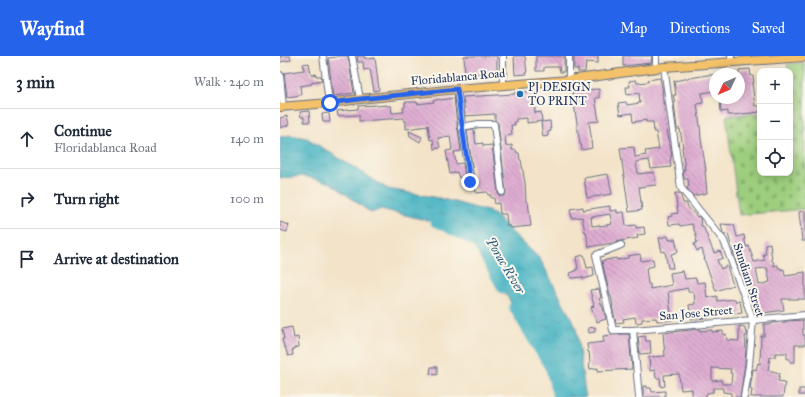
<!DOCTYPE html>
<meta charset="utf-8">
<style>
body{margin:0;font-family:"IM FELL Great Primer",serif;background:#f2f2f3;color:#1f2937}
.controls{position:absolute;right:12px;top:12px;display:grid;overflow:hidden;border-radius:8px;box-shadow:0 2px 10px #0003}
.controls button{width:36px;height:36px;display:grid;place-items:center;padding:0;border:0;border-bottom:1px solid #e0e1e3;background:#fff;color:#1f2937;font:20px sans-serif}
.compass{position:absolute;left:429px;top:12px;width:36px;height:36px;border-radius:50%;background:#fff;box-shadow:0 2px 10px #0003;rotate:226deg}
.stop{position:absolute;width:12px;height:12px;margin:-9px;border:3px solid #2563eb;border-radius:50%;background:#fff}
.stop.end{background:#2563eb;border-color:#fff;box-shadow:0 1px 4px #0008}
.list{margin:0;padding:0;list-style:none}
h2{display:flex;justify-content:space-between;align-items:center;height:52px;margin:0;padding:0 16px;font-size:17px}
h2 small{font-size:13px;font-weight:400;color:#747a83}
.list li{display:grid;grid-template-columns:26px 1fr auto;gap:12px;align-items:center;box-sizing:border-box;height:60px;padding:0 16px;border-top:1px solid #e0e1e3}
.list b{display:block;font-size:15px;white-space:nowrap}
.list p{margin:0;font-size:13px;white-space:nowrap;color:#747a83}
.list em{font-size:13px;font-style:normal;color:#747a83}
.icon{flex:none;width:22px;height:22px;fill:none;stroke:currentColor;stroke-width:2;stroke-linecap:round;stroke-linejoin:round}
.map{position:relative;flex:none;width:525px;height:341px;overflow:hidden}
header{display:flex;align-items:center;gap:24px;box-sizing:border-box;height:56px;padding:0 20px;background:#2563eb;color:#fff}
header strong{font-size:19px}
nav{display:flex;gap:22px;margin-inline-start:auto;font-size:14px}
main{display:flex}
aside{flex:1;background:#fff}
.map>svg:first-child{display:block}
.cemetery{fill:url(#cemetery-stones);stroke:#5c7e6e}
.water{fill:url(#water-ripples);stroke:#307190}
.lines{fill:none;stroke-linecap:round;stroke-linejoin:round}
.river{stroke:#46b3c2;stroke-width:11}
.building{fill:url(#building-back-hatch);fill-rule:evenodd}
.minor-casing{stroke:#676e83;stroke-width:8}
.major-casing{stroke:#676e83;stroke-width:10}
.minor{stroke:#fff;stroke-width:6}
.major{stroke:#f3c26a;stroke-width:8}
.route{stroke:#2563eb;stroke-width:5}
.poi-dot{fill:#1f6fb2;stroke:#fbf7ec;stroke-width:1.5}
.labels{text-anchor:middle;stroke-width:4;stroke-linejoin:round;paint-order:stroke}
.street-label{font-size:12px;fill:#1b2f5e;stroke:#fbf7ec}
.poi-label{font-size:12px;fill:#1b2f5e;stroke:#fbf7ec;text-anchor:start}
.water-label{font-size:13px;font-style:italic;fill:#2a5d81;stroke:#fbf7ec}
</style>
<header>
<strong>Wayfind</strong>
<nav><a>Map</a><a>Directions</a><a>Saved</a></nav>
</header>
<main>
<aside>
<h2>3 min<small>Walk · 240 m</small></h2>
<ul class="list">
<li><svg class="icon" aria-label="ahead" viewBox="0 0 24 24"><path d="M12 20V5M6 11l6-6 6 6"/></svg><div><b>Continue</b><p>Floridablanca Road</p></div><em>140 m</em></li>
<li><svg class="icon" aria-label="right" viewBox="0 0 24 24"><path d="M7 20v-9h11M14 6l5 5-5 5"/></svg><div><b>Turn right</b></div><em>100 m</em></li>
<li><svg class="icon" aria-label="arrive" viewBox="0 0 24 24"><path d="M6 21V4h12l-3 4 3 4H6"/></svg><div><b>Arrive at destination</b></div></li>
</ul>
</aside>
<div class="map">
<svg width="525" height="341" viewBox="0 0 525 341">
<defs>
<pattern id="cemetery-stones" width="16" height="16" patternUnits="userSpaceOnUse"><rect width="16" height="16" fill="#9dce7d"/><path d="M2 7V4a2 2 0 0 1 4 0v3zM10 15v-3a2 2 0 0 1 4 0v3z" fill="#87b16e"/></pattern>
<pattern id="water-ripples" width="26" height="14" patternUnits="userSpaceOnUse"><rect width="26" height="14" fill="#46b3c2"/><path d="M2 4q2-2 4 0t4 0M15 11q2-2 4 0t4 0" fill="none" stroke="#3a92a1"/></pattern>
<pattern id="building-back-hatch" width="6" height="6" patternUnits="userSpaceOnUse"><rect width="6" height="6" fill="#dfadd2"/><path d="M-1 5l2 2M0 0l6 6M5-1l2 2" fill="none" stroke="#b48dae"/></pattern>
</defs>
<rect width="100%" height="100%" fill="#fbf7ec"/>
<filter id="ink" filterUnits="userSpaceOnUse"><feTurbulence type="fractalNoise" baseFrequency=".025" numOctaves="2"/><feDisplacementMap in="SourceGraphic" scale="8" xChannelSelector="R" yChannelSelector="G"/><feConvolveMatrix kernelMatrix="1 2 1 2 8 2 1 2 1" color-interpolation-filters="sRGB"/></filter>
<filter id="wash" filterUnits="userSpaceOnUse"><feTurbulence type="fractalNoise" baseFrequency=".012" numOctaves="4" result="noise"/><feDisplacementMap in="SourceGraphic" scale="16" xChannelSelector="R" yChannelSelector="G"/><feGaussianBlur stdDeviation="0.9" result="paint"/><feColorMatrix in="noise" values="0 0 0 0 0 0 0 0 0 0 0 0 0 0 0 0 0 1.4 0 .05"/><feComposite in="paint" operator="in"/></filter>
<g filter="url(#wash)">
<rect width="100%" height="100%" fill="#f3e3c8"/>
<polygon class="cemetery" points="525,7 525,153 459,159 446,60 480,57 480,117 510,117 510,55 512,54 510,36 510,15 508,15 507,8"/>
<polygon class="water" points="10,79 27,82 108,133 159,142 211,156 260,203 296,271 304,330 306,341 280,341 266,298 240,262 223,233 202,193 181,176 153,166 101,153 91,157 51,127 24,120 0,122 0,81"/>
<g class="lines">
<g class="river">
<polyline points="155,165 197,186 223,232"/>
<polyline points="234,251 271,313 278,341"/>
</g>
</g>
<g id="blocks">
<g class="building">
<polygon points="0,0 10,0 11,4 0,6"/>
<polygon points="57,0 68,0 74,37 53,40 48,2 57,1"/>
<polygon points="77,0 84,0 84,2 88,2 89,3 95,2 99,34 94,35 90,13 84,14 83,6 78,6"/>
<polygon points="184,0 217,0 217,17 185,18"/>
<polygon points="234,0 245,0 247,18 235,19"/>
<polygon points="256,0 284,0 284,16 280,16 279,11 264,11 264,15 256,15"/>
<polygon points="294,0 318,0 318,7 306,6 305,16 298,16 298,13 294,13"/>
<polygon points="343,0 372,0 371,7 343,10"/>
<polygon points="29,7 31,19 36,18 36,20 41,20 42,24 32,26 32,28 20,30 21,39 7,41 4,17 24,14 23,8"/>
<polygon points="470,13 471,20 473,20 474,27 472,27 475,50 480,50 480,56 453,59 448,59 448,55 441,56 440,42 459,42 459,14"/>
<polygon points="427,19 435,19 435,35 422,37 423,47 417,48 420,70 421,83 426,115 425,115 427,137 413,140 407,132 409,130 408,123 404,123 403,114 405,114 402,91 403,91 400,73 397,73 394,47 395,47 393,39 396,39 394,25"/>
<polygon points="380,22 383,36 382,36 385,65 392,99 391,99 391,103 390,104 391,111 371,113 369,104 356,106 358,118 374,116 376,129 359,131 362,154 349,156 340,92 354,91 355,101 366,99 365,95 379,93 376,76 374,76 373,66 366,66 366,64 353,66 352,57 340,59 338,47 346,46 347,49 360,47 359,37 347,39 346,31 350,31 349,25 356,24 357,27 368,26 368,24"/>
<polygon points="302,32 302,34 319,33 319,42 315,42 319,65 309,66 312,86 311,86 312,92 302,94 301,88 300,88 292,34"/>
<polygon points="255,35 256,45 254,45 255,57 261,56 262,65 247,67 247,62 236,63 236,66 234,66 235,69 231,69 232,79 225,80 226,90 232,89 232,94 236,94 237,97 239,97 240,104 241,104 245,127 246,146 248,146 251,170 231,172 230,170 227,170 226,158 220,158 219,147 215,148 214,142 211,142 211,139 208,139 207,136 196,137 195,131 194,131 194,124 187,74 193,73 194,74 196,88 203,87 203,90 212,89 218,137 220,140 224,140 226,137 218,67 215,64 215,58 185,60 183,41 235,38 235,37 238,37"/>
<polygon points="174,42 177,68 177,71 178,74 181,95 174,96 176,108 183,107 185,121 179,122 177,116 170,118 166,95 172,94 170,80 158,82 160,92 154,93 153,83 150,84 148,69 148,70 126,73 126,65 124,65 124,62 79,65 79,59 58,60 57,55 78,53 78,50 96,49 96,50 107,49 107,50 111,50 112,57 124,56 123,52 125,51 125,46 137,46 137,48 154,46 153,45 160,43 161,44"/>
<polygon points="29,55 30,66 24,66 24,61 21,61 20,56"/>
<polygon points="49,57 50,66 43,66 42,58"/>
<polygon points="7,60 9,69 0,72 0,62"/>
<polygon points="270,65 271,75 268,76 268,80 263,81 261,66"/>
<polygon points="129,75 142,81 140,86 130,80"/>
<polygon points="328,118 332,138 307,142 304,122"/>
<polygon points="395,137 399,137 401,140 403,147 407,147 407,150 417,161 418,160 420,162 421,170 423,170 434,197 440,195 443,202 437,204 441,213 447,210 453,229 436,235 424,203 425,203 422,193 417,195 414,188 417,186 416,183 417,182 412,168 400,170 399,168 389,169 388,161 392,160 391,158 398,157"/>
<path d="M 330,150 L 330,155 L 337,154 L 337,157 L 344,156 L 346,170 L 356,169 L 356,172 L 364,171 L 365,178 L 357,179 L 358,182 L 340,185 L 333,187 L 309,191 L 306,176 L 305,176 L 302,161 L 292,162 L 290,153 L 303,151 L 303,154 ZM 330,158 L 332,168 L 320,170 L 320,169 L 312,170 L 311,161 Z"/>
<polygon points="525,155 525,185 522,185 519,156"/>
<polygon points="0,166 9,169 7,176 0,174"/>
<path d="M 441,168 L 454,169 L 457,181 L 464,179 L 466,191 L 469,190 L 474,206 L 485,204 L 483,198 L 486,198 L 485,188 L 490,187 L 492,205 L 493,205 L 494,210 L 498,209 L 498,212 L 501,212 L 501,214 L 504,213 L 505,220 L 519,218 L 519,217 L 525,216 L 525,243 L 502,243 L 504,254 L 476,258 L 469,237 L 468,237 L 463,224 L 460,211 L 458,211 L 453,195 L 448,178 L 445,179 L 443,177 ZM 486,212 L 487,212 L 490,226 L 479,229 L 476,213 Z"/>
<polygon points="388,180 389,184 395,183 398,196 391,198 393,212 388,212 385,195 382,196 379,182"/>
<polygon points="360,198 361,205 373,203 374,210 366,212 368,228 370,228 370,233 392,229 390,217 403,215 405,223 416,222 417,227 425,226 427,242 437,240 437,245 455,243 456,246 460,245 462,257 454,258 454,254 446,255 445,253 434,254 434,260 429,260 429,262 411,263 409,249 415,248 414,236 408,236 408,232 388,236 392,264 377,265 376,262 362,263 362,266 356,267 355,261 343,263 344,266 336,267 332,250 333,250 331,240 330,240 322,205 336,202 337,204 348,202 348,200"/>
<polygon points="304,199 307,212 313,211 314,220 303,223 303,221 291,222 290,217 296,215 296,213 298,213 296,201"/>
<polygon points="319,233 321,242 319,243 323,252 326,263 317,266 311,251 314,250 310,234"/>
<polygon points="523,264 523,279 525,279 525,289 515,289 515,306 510,306 510,303 507,303 507,297 495,297 495,301 490,301 488,314 500,317 498,325 505,326 503,341 471,341 472,334 470,333 473,313 476,314 478,307 480,308 481,280 484,280 484,268 492,268 492,267 506,266 506,265"/>
<path d="M 459,270 L 465,271 L 465,275 L 467,276 L 467,280 L 465,280 L 466,292 L 465,308 L 460,341 L 451,341 L 451,337 L 443,336 L 443,332 L 433,332 L 433,336 L 427,337 L 427,338 L 426,338 L 426,341 L 412,341 L 412,333 L 401,334 L 399,318 L 384,319 L 385,330 L 381,331 L 380,322 L 376,322 L 375,314 L 370,315 L 369,301 L 385,300 L 383,277 L 420,273 L 420,275 L 432,274 L 432,276 L 443,275 L 443,279 L 446,278 L 447,284 L 459,285 ZM 432,312 L 451,313 L 450,317 L 452,317 L 451,328 L 442,328 L 441,324 L 432,325 Z"/>
<polygon points="12,271 14,282 18,281 19,291 14,292 14,294 12,294 13,299 8,300 5,291 4,291 2,283 4,283 2,273"/>
<polygon points="315,271 315,276 309,277 308,272"/>
<polygon points="342,278 349,278 352,313 318,315 318,312 310,313 309,307 310,307 309,296 308,296 307,288 324,286 323,280"/>
<polygon points="365,280 366,285 370,285 371,297 360,298 358,281"/>
<polygon points="151,311 157,311 157,319 150,318"/>
<polygon points="363,330 367,330 367,332 371,332 372,336 385,335 385,341 363,341"/>
<rect x="519" y="333" width="6" height="6"/>
</g>
</g>
</g>
<g filter="url(#ink)">
<use href="#blocks" fill-opacity="0" stroke="#676e83" stroke-width="1"/>
<g class="lines">
<g class="minor-casing">
<g id="minor">
<polyline points="43,0 49,47"/>
<polyline points="72,0 80,43"/>
<polyline points="223,0 223,29"/>
<polyline points="376,0 376,12"/>
<polyline points="451,6 451,0"/>
<polyline points="384,11 401,132 444,185 473,264 469,309 464,341"/>
<polyline points="0,19 3,51"/>
<polyline points="289,24 289,0"/>
<polyline points="177,33 190,125"/>
<polyline points="181,71 199,68 214,68 222,136"/>
<polyline points="341,189 316,199 333,274 353,274 473,264 525,259"/>
<polyline points="353,274 359,341"/>
</g>
</g>
<g class="major-casing">
<polyline id="major" points="0,51 49,47 80,43 177,33 289,24 384,11 525,1"/>
</g>
<use href="#minor" class="minor"/>
<use href="#major" class="major"/>
</g>
</g>
<g class="lines" filter="url(#ink)">
<polyline class="route" points="50,47 80,43 177,33 190,126"/>
</g>
<circle class="poi-dot" cx="240" cy="38" r="4"/>
<g class="labels">
<g class="street-label">
<text transform="translate(178 21) rotate(-5)" y="4">Floridablanca Road</text>
<text transform="translate(469 224) rotate(72)" y="4">Sundiam Street</text>
<text transform="translate(416 257) rotate(-5)" y="4">San Jose Street</text>
</g>
<g class="poi-label">
<text x="248" y="35">PJ DESIGN<tspan x="248" dy="14">TO PRINT</tspan></text>
</g>
<g class="water-label">
<text transform="translate(226 209) rotate(59)" y="5">Porac River</text>
</g>
</g>
</svg>
<div class="controls">
<button>+</button>
<button>−</button>
<button><svg class="icon" aria-label="locate" viewBox="0 0 24 24"><circle cx="12" cy="12" r="6"/><path d="M12 2v4M12 18v4M2 12h4M18 12h4"/></svg></button>
</div>
<svg class="compass" viewBox="-18 -18 36 36"><path d="M0-13l5 13h-10z" fill="#e53935"/><path d="M0 13l5-13h-10z" fill="#747a83"/></svg>
<div class="stop" style="left:50px;top:47px"></div>
<div class="stop end" style="left:190px;top:126px"></div>
</div>
</main>
